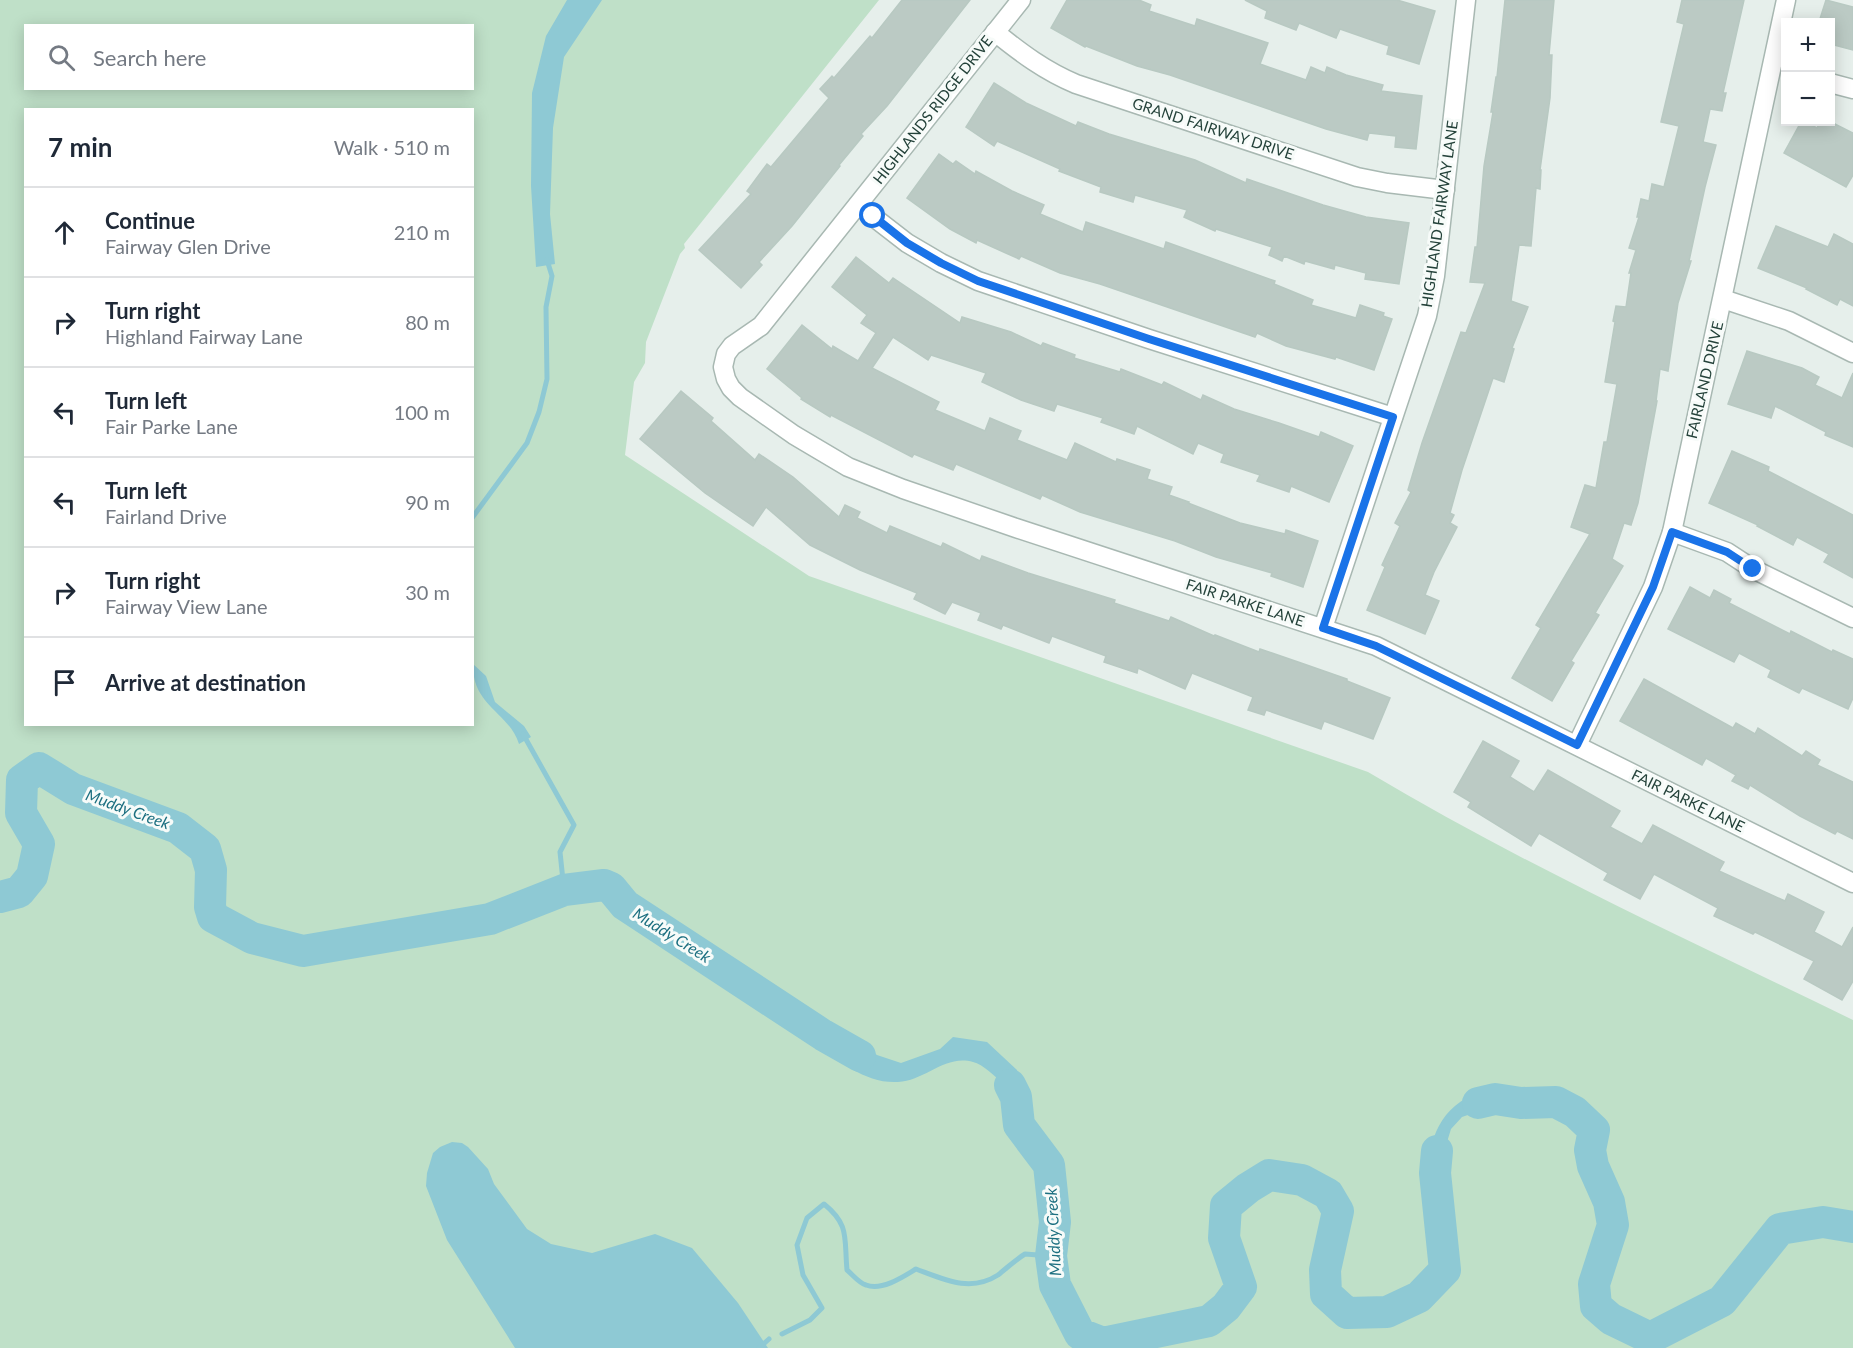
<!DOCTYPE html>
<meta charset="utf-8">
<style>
body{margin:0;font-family:Lato,sans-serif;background:#f6f6f7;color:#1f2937}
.controls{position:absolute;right:18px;top:18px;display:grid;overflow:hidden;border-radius:0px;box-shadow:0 3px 15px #0003}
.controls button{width:54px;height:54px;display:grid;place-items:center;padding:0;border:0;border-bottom:2px solid #e0e1e3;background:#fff;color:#1f2937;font:30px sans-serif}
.stop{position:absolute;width:18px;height:18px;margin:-14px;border:4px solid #1a73e8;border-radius:50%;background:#fff}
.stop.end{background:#1a73e8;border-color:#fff;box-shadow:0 2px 6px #0008}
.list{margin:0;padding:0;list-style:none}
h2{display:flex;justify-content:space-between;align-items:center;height:78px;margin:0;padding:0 24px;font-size:26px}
h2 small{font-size:20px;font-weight:400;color:#747a83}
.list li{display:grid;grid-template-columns:39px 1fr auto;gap:18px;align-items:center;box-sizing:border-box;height:90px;padding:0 24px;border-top:2px solid #e0e1e3}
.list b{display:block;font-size:22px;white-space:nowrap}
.list p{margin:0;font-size:20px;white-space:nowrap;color:#747a83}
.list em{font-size:20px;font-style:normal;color:#747a83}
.icon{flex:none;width:33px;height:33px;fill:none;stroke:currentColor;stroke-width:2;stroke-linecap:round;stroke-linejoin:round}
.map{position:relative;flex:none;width:1853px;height:1348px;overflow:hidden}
.search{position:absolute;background:#fff;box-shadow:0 3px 15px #0003;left:24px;top:24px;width:450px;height:66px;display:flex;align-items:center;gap:15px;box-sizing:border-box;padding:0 21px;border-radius:0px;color:#747a83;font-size:22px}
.panel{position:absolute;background:#fff;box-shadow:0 3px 15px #0003;left:24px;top:108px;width:450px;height:618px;border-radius:0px}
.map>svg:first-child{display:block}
.green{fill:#bfe0c8;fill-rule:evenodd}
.water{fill:#8ec9d4}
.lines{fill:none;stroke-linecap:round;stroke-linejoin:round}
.stream{stroke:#8ec9d4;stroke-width:5}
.river{stroke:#8ec9d4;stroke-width:32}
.building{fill:#bbcac4;stroke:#b8c9c2;stroke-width:1.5}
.minor-casing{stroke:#a8b8b2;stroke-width:21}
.minor{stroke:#fff;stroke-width:18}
.route{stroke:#1a73e8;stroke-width:8}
.labels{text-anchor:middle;stroke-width:6;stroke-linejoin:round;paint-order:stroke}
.street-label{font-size:15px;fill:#24423a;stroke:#f7fbf9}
.water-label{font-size:16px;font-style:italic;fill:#1c6f80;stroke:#f7fbf9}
</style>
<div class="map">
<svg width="1853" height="1348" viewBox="0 0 1853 1348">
<rect width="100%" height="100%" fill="#e6efeb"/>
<path class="green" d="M 0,0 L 879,0 L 684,244 L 685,248 L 680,254 L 646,342 L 645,363 L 634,382 L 625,455 L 809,576 L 1368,772 C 1524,865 1690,941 1853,1020 L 1853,1348 L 0,1348 ZM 26,26 L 472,26 L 472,88 L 26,88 ZM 26,110 L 472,110 L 472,724 L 26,724 Z"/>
<g class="water">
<polygon points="567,0 602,0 564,57 553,128 550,214 555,264 536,267 531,186 532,93 546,36"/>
<path d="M 473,664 L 486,676 L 495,702 L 524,726 L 531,737 L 519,744 C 509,712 472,706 473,664 Z"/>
<path d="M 832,1025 L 877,1055 L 901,1063 L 940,1049 L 953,1037 L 987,1042 L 1017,1070 L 1035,1128 L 1004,1123 L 1003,1083 C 995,1077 983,1064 973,1062 C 945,1054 925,1081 898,1082 C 866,1084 840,1061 815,1045 Z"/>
<path d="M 1490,1090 L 1520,1093 L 1521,1112 L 1485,1109 L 1462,1117 L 1451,1129 L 1443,1155 L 1441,1178 L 1448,1197 L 1424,1190 C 1428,1155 1432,1116 1467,1098 C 1474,1094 1482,1093 1490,1090 Z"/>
<polygon points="452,1142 462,1143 468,1147 488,1169 494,1184 527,1229 551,1244 592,1253 655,1234 692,1248 738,1303 768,1348 515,1348 447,1240 426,1186 427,1173 433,1153 440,1147"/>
</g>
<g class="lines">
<g class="stream">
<polyline points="472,518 527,443 539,412 547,379 546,307 552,276 547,260"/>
<polyline points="523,734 574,825 560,852 564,890"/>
<path d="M 782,1334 L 810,1320 L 822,1308 L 803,1275 L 797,1245 L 807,1218 L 824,1204 C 850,1225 844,1238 847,1270 C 852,1274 859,1283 866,1285 C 882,1291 903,1277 916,1269 C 943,1279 970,1293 998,1275 C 1007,1268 1015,1260 1025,1254 L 1051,1256"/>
<polyline points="759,1348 769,1339"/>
</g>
<g class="river">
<polyline points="0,897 19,892 32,876 39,844 21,813 22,780 39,768 73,789 178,828 205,849 211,870 210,907 213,917 252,938 303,951 490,919 564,890 604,885 611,888 625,905 823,1035 860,1056"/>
<polyline points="1010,1085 1016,1097 1019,1125 1049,1165 1055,1222 1051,1256 1055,1285 1080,1334 1103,1343 1209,1321 1226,1307 1241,1287 1224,1238 1226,1206 1248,1188 1269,1175 1302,1180 1328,1194 1338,1211 1325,1270 1326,1294 1347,1313 1387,1312 1419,1297 1445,1270 1435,1173 1437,1151"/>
<polyline points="1478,1103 1495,1099 1521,1103 1556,1102 1575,1112 1594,1130 1590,1150 1593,1166 1609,1202 1613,1225 1594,1284 1596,1306 1611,1319 1650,1338 1722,1301 1780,1229 1823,1222 1853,1227"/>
</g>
</g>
<g class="building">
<polygon points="902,0 970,0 887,106 861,134 863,136 839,165 840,166 792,226 759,262 762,265 741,288 699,250 751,194 747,191 767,164 771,167 829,98 820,89 832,76 834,78 870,36 872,38"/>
<polygon points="1067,0 1139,0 1151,5 1149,11 1195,26 1197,19 1268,43 1260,64 1306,80 1311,67 1325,73 1327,67 1346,75 1383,85 1381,91 1422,96 1416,149 1395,147 1396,136 1369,133 1367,140 1326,129 1170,75 1137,66 1086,46 1085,47 1051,28"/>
<polygon points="1245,0 1397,0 1435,11 1419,64 1387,54 1389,46 1340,29 1336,38 1299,23 1296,30 1265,18 1267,11"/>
<polygon points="1505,0 1554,0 1549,55 1552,55 1550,98 1540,170 1541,170 1540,189 1536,188 1531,246 1519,245 1511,301 1528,307 1512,348 1514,349 1504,382 1493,378 1462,470 1450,513 1454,515 1450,523 1457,527 1434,572 1425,595 1439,601 1425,634 1367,610 1385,567 1382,565 1400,526 1395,523 1411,492 1408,490 1422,443 1461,332 1466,333 1485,283 1470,282 1475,247 1477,247 1484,166 1493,112 1491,112 1496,77 1497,77"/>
<polygon points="1682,0 1744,0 1723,93 1726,93 1722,111 1710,109 1703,142 1716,145 1705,187 1689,261 1691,261 1678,303 1668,371 1660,369 1656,401 1657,401 1638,503 1631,525 1624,523 1612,559 1623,566 1595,613 1599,615 1571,661 1574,663 1552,701 1512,678 1541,628 1536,625 1590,534 1571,527 1585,485 1596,488 1604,442 1607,442 1617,384 1605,382 1615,322 1613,321 1616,306 1626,307 1631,273 1629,273 1636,250 1629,248 1639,217 1637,217 1641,199 1649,201 1652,184 1664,187 1679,126 1661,122 1684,24 1677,22"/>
<polygon points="1826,0 1853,7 1853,50 1830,44 1830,22 1819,22"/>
<polygon points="994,83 1026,103 1076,126 1078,122 1109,134 1195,160 1246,183 1247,179 1323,205 1366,217 1409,223 1399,284 1365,279 1366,273 1335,265 1334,269 1305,261 1304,264 1284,256 1282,261 1269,255 1272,247 1216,229 1215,231 1184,217 1187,210 1135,195 1133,202 1100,192 1101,187 1059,171 1060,169 997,141 994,146 966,127"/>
<polygon points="1801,122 1806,122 1817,128 1820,122 1831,122 1853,133 1853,175 1846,187 1784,153"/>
<polygon points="939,154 953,164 956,161 975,174 976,171 1012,191 1044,205 1040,214 1083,232 1086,222 1164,249 1166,242 1275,281 1274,284 1313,300 1311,305 1356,318 1360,305 1384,313 1383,316 1392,319 1374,370 1336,357 1335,359 1286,346 1257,333 1255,337 1100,284 1060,273 1021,256 1019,259 977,240 976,243 950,229 907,198"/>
<polygon points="1776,226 1828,247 1834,234 1853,244 1853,306 1840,299 1837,305 1806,289 1807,288 1758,268"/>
<polygon points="856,257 889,283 893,278 960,323 962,317 1011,332 1041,346 1043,343 1075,355 1074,358 1120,372 1121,369 1162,385 1164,382 1201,400 1203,395 1234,409 1279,423 1319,437 1321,432 1353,446 1329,502 1291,486 1289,492 1257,481 1260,475 1221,462 1224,454 1198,443 1193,454 1137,426 1134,434 1101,422 1103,418 1057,404 1054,411 1021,400 982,382 986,373 931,355 928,360 893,337 872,368 939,402 935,410 985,431 990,418 1021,431 1017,440 1067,460 1075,443 1116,462 1117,459 1150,470 1147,479 1172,487 1169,495 1189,502 1188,503 1240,523 1285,534 1286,530 1318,541 1303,587 1271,576 1272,573 1216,557 1175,541 1080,512 1042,495 1040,499 956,464 953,470 914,454 912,457 831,415 830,417 801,399 802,398 767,369 802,325 832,349 833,346 858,361 876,333 861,323 867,315 832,287"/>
<polygon points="1747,351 1802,368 1819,377 1815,385 1842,398 1853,373 1853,447 1825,435 1826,432 1775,406 1771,418 1728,404"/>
<polygon points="681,391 713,418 711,421 755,460 759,454 793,477 839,517 845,505 860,512 857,518 887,533 890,526 941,547 943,543 980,561 982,556 1028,573 1115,600 1114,603 1169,621 1171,617 1214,636 1215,635 1259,652 1260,649 1301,663 1347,679 1347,681 1390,698 1373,739 1324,721 1321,729 1266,710 1264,715 1248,710 1253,697 1192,673 1185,689 1138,668 1137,673 1104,662 1106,656 1052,636 1049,643 1003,625 1001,629 978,620 981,613 952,602 945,614 914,599 917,593 860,570 810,545 766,507 753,526 705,493 640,439"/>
<polygon points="1732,451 1769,467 1768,471 1853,515 1853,578 1824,562 1829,554 1797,537 1793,545 1757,526 1758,525 1709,503"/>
<polygon points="1690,587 1710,598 1714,590 1731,599 1729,603 1790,634 1791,631 1832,652 1833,650 1853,659 1853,698 1848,709 1802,688 1799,693 1768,677 1771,670 1739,653 1734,662 1668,629"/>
<polygon points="1644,679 1733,728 1736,723 1755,734 1758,728 1802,756 1806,751 1820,760 1817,765 1853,782 1853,839 1837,831 1835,834 1800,816 1750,785 1748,789 1732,781 1736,775 1706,758 1702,765 1620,721"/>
<polygon points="1483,741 1519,761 1510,777 1534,792 1548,770 1620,811 1610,827 1642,844 1653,825 1724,862 1719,871 1785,901 1788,894 1824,912 1814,932 1842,947 1853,927 1853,981 1842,1000 1804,979 1814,961 1755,932 1753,934 1714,916 1718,908 1654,874 1640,899 1604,880 1608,873 1539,833 1531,846 1468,807 1471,802 1454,792"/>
</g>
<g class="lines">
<g class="minor-casing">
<g id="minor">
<polyline points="1021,0 761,326 732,346 726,354 723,367 726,379 731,388 740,397 794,435 848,467 903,489 1016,528 1376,646 1853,883"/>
<path d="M 995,32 C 1021,53 1045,71 1076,84 L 1357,177 L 1387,183 L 1445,190"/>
<polyline points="1830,83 1853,89"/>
<polyline points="858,205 907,243 941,263 978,281 1149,339 1393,417"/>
<polyline points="1723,299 1789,321 1853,353"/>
<polyline points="1672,532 1727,552 1753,569 1853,618"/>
<polyline points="1323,628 1427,316 1435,276 1466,0"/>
<polyline points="1577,745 1653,587 1672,532 1786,0"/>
</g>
</g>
<use href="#minor" class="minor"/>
</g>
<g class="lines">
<polyline class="route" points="873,216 907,243 941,263 978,281 1149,339 1393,417 1323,628 1376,646 1577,745 1653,587 1672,532 1727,552 1753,569"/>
</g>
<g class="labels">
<g class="street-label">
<text transform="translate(933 110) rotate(-52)" y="5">HIGHLANDS RIDGE DRIVE</text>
<text transform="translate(1213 129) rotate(18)" y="5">GRAND FAIRWAY DRIVE</text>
<text transform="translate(1440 214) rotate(-82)" y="5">HIGHLAND FAIRWAY LANE</text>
<text transform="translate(1705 380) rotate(-77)" y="5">FAIRLAND DRIVE</text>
<text transform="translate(1245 603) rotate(18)" y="5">FAIR PARKE LANE</text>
<text transform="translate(1688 801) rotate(26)" y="5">FAIR PARKE LANE</text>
</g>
<g class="water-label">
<text transform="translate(128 809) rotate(20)" y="6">Muddy Creek</text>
<text transform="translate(672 935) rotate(32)" y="6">Muddy Creek</text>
<text transform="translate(1053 1232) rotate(-93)" y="6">Muddy Creek</text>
</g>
</g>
</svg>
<div class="controls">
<button>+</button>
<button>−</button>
</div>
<div class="stop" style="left:873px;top:216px"></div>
<div class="stop end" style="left:1753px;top:569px"></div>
<div class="search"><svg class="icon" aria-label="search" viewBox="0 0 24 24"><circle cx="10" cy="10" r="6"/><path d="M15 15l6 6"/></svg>Search here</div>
<section class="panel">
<h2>7 min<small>Walk · 510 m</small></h2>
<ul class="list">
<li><svg class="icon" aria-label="ahead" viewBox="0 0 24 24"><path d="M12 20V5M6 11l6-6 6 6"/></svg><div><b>Continue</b><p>Fairway Glen Drive</p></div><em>210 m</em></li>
<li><svg class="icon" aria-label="right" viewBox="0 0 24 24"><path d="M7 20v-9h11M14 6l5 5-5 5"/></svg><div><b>Turn right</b><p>Highland Fairway Lane</p></div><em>80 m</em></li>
<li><svg class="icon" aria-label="left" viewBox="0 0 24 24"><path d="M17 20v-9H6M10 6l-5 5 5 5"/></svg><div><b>Turn left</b><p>Fair Parke Lane</p></div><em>100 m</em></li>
<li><svg class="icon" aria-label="left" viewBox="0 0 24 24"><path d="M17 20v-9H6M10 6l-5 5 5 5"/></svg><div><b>Turn left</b><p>Fairland Drive</p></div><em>90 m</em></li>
<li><svg class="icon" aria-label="right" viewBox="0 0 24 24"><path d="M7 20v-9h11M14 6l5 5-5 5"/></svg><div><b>Turn right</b><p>Fairway View Lane</p></div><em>30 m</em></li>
<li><svg class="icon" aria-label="arrive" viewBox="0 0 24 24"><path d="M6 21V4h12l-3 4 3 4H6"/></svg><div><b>Arrive at destination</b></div></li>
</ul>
</section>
</div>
